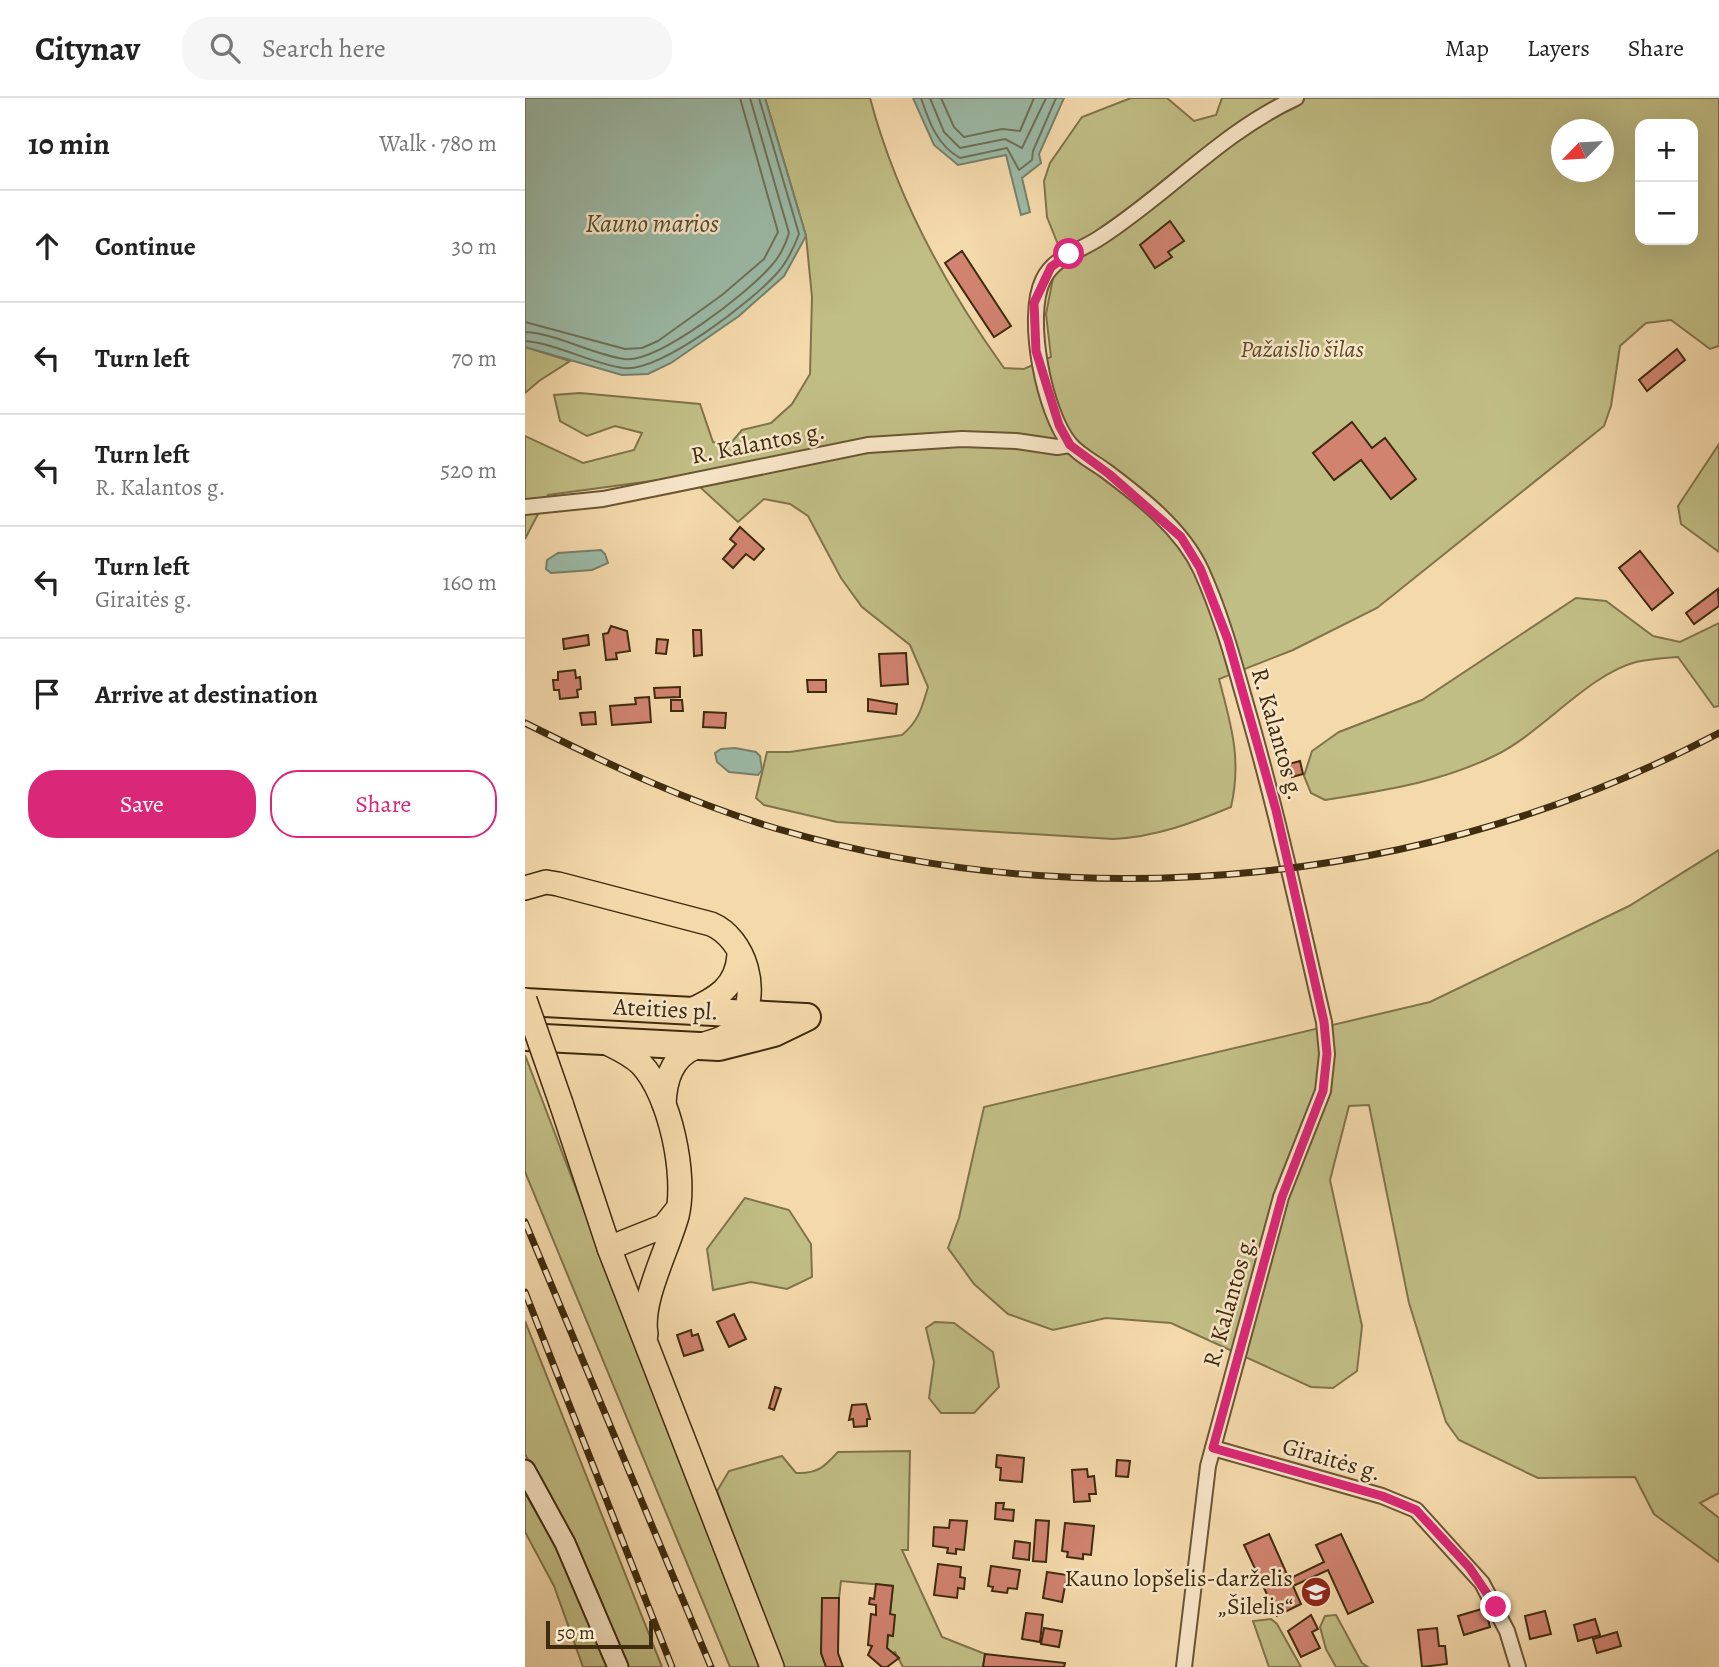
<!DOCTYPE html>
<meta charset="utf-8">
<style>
body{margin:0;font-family:Alegreya,serif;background:#f6f6f6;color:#222}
.controls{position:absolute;right:21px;top:21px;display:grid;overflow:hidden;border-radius:14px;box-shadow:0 7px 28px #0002}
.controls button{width:63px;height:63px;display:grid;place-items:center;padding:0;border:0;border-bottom:2px solid #e0e0e0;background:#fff;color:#222;font:35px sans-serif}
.compass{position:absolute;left:1026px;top:21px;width:63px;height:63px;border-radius:50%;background:#fff;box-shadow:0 7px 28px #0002;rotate:245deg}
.scale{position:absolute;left:21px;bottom:18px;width:107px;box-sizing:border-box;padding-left:7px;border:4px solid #3f2b0e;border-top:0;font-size:19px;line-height:24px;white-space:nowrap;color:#3f2b0e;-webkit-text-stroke:5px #f8e6c8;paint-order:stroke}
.stop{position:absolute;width:21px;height:21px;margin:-16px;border:5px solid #db2777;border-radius:50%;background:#fff}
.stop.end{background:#db2777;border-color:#fff;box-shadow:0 2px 7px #0008}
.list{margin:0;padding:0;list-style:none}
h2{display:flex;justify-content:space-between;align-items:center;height:91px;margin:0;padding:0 28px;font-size:30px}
h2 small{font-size:23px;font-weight:400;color:#767676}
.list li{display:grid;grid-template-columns:46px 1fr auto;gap:21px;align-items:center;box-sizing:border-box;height:112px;padding:0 28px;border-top:2px solid #e0e0e0}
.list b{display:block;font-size:26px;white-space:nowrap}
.list p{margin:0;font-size:23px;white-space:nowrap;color:#767676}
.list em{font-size:23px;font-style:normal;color:#767676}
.actions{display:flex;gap:14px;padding:21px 28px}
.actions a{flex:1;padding:16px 0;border:2px solid #db2777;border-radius:28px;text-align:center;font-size:24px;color:#db2777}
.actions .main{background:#db2777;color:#fff}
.icon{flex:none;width:38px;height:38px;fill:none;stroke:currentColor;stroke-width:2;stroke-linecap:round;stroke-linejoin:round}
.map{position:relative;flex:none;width:1194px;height:1569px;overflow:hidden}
header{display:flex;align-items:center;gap:42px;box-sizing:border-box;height:98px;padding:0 35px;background:#fff;border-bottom:2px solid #e0e0e0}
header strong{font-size:33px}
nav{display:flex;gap:38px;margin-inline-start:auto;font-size:24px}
.search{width:490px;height:63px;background:#f6f6f6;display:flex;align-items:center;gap:18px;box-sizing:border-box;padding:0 24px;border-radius:28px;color:#767676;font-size:26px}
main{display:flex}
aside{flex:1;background:#fff}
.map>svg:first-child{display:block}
.green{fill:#c1be85;stroke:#80744a;stroke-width:2;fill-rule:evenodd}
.water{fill:#9cbaa7;stroke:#77816a;stroke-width:2}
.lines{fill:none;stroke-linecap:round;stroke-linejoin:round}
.shore{stroke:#6e725a;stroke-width:2}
.building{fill:#d18370;stroke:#3f2b0e;stroke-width:2}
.street-casing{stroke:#6c5635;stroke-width:18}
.secondary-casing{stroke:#3f2b0e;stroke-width:23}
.primary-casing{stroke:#3f2b0e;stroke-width:26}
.highway-casing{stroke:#3f2b0e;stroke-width:30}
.street{stroke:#f8e6c8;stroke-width:14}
.secondary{stroke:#f8e6c8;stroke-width:19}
.primary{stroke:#f4d9ab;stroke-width:23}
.highway{stroke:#f4d9ab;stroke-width:26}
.rail-casing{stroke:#3f2b0e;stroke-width:7}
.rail{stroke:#f8e6c8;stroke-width:4.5;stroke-dasharray:13;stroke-linecap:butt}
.primary-bridge-casing{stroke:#3f2b0e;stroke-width:26;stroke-linecap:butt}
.primary-bridge{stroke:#f4d9ab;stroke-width:23}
.route{stroke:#db2777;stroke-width:9}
.labels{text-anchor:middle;stroke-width:5;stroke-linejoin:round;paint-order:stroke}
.park-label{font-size:24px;font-style:italic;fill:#594826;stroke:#f8e6c8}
.street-label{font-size:24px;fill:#3f2b0e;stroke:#f8e6c8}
.poi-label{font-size:24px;fill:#3f2b0e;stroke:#f8e6c8;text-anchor:end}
.water-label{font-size:26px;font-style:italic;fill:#564f34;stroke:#f8e6c8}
</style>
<header>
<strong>Citynav</strong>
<div class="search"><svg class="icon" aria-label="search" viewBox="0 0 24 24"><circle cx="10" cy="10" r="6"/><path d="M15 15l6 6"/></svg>Search here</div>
<nav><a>Map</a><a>Layers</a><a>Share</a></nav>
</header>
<main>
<aside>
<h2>10 min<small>Walk · 780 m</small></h2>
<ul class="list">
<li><svg class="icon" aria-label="ahead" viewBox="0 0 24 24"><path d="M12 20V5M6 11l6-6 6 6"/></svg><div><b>Continue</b></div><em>30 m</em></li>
<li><svg class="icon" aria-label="left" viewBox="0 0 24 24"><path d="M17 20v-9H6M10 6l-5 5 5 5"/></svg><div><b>Turn left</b></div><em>70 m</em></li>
<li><svg class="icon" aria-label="left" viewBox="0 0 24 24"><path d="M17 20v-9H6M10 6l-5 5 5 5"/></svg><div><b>Turn left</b><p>R. Kalantos g.</p></div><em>520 m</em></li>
<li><svg class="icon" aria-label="left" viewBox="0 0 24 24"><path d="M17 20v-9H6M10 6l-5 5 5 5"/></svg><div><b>Turn left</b><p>Giraitės g.</p></div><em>160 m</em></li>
<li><svg class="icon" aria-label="arrive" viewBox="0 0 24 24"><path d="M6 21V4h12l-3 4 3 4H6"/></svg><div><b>Arrive at destination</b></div></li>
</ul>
<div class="actions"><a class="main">Save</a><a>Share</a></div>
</aside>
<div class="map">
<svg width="1194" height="1569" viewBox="0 0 1194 1569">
<rect width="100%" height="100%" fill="#f4d9ab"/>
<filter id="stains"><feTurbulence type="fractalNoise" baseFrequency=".00286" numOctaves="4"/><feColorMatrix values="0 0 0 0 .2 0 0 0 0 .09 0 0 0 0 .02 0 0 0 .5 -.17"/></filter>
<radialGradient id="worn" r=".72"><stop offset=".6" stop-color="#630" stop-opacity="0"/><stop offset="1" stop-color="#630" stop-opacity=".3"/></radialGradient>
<g class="green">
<path d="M 240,0 L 345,0 C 371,98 420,188 479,270 L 499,271 L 526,259 L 521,216 L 534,149 L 522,119 L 519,83 L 525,65 L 557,19 L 606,0 L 642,0 L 669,23 L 691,17 L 697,0 L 1194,0 L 1194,248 L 1185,251 L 1146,222 L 1121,225 L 1095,248 L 1086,308 L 1079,328 L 852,510 L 768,552 L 694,581 C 706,627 717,661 706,709 C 667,725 631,739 588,741 L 312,724 L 239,707 L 231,700 L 242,654 L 265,654 L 377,637 C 394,623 397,609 403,589 L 385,547 L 337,509 L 316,480 L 283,418 L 265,406 L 239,401 L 213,424 L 163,378 L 23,397 L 0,441 L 0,338 L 58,365 L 109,352 L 117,335 L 90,328 L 62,338 L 35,323 L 29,297 L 55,295 L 175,306 L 188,344 L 205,346 L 217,332 L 246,325 L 267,306 L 285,276 L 287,199 L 281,138 ZM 1115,26 L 1168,26 L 1168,142 L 1115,142 ZM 1036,32 L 1078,32 L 1078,74 L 1036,74 Z"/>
<polygon points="0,249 45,263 14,283 0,295"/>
<polygon points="1194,346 1194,454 1156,426 1153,408"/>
<path d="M 1051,500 L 1081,503 L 1128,538 L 1155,544 L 1194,525 L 1194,608 L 1189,609 L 1153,559 C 1140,560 1124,561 1111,564 C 1062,577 1016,636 969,658 C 913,685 860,692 800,702 L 786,695 L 779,678 L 787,653 L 814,634 L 897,602 Z"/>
<polygon points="1194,752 1194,1395 1175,1405 1194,1420 1194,1464 1129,1416 1110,1379 1013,1380 934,1342 921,1324 884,1205 844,1007 824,1008 805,1082 837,1228 832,1273 808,1290 786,1289 646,1225 581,1220 528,1232 483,1216 449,1186 423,1150 434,1120 459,1009 905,904 1104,808"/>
<polygon points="0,957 159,1374 237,1569 205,1569 0,1074"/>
<polygon points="220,1100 264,1112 286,1146 287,1179 262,1191 226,1184 188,1192 182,1151"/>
<polygon points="0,1223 137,1569 102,1569 72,1493 0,1356"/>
<polygon points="410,1224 429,1225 468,1254 474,1289 449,1315 416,1315 404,1300 409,1264 401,1230"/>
<path d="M 385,1353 L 383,1452 L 377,1452 L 417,1539 L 460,1556 L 458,1569 L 378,1569 L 370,1554 L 366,1556 L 362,1550 L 363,1537 L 367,1538 L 365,1516 L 368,1488 L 316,1483 L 314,1500 L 298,1500 L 301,1569 L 258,1569 L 192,1393 L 204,1373 L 257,1358 L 271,1375 C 293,1376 299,1369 313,1354 Z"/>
<polygon points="0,1395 40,1464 61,1509 82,1569 58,1569 29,1488 0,1434"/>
<polygon points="811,1517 837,1565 843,1569 811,1569 801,1551 795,1529 800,1518"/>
<polygon points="746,1521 752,1526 776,1569 744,1569 728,1523"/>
</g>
<g class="water">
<polygon points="0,0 240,0 281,138 259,178 214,218 146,265 123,276 97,277 0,249"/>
<polygon points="388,0 539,0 514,56 516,65 497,80 505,114 496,117 481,57 433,67 409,47"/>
<polygon points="76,452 80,456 83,465 67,472 26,475 21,471 22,462 33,455"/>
<polygon points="210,650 231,654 235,658 237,672 233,677 204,674 192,664 190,655 196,651"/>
</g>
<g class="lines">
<g class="shore">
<path d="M 396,0 C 404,24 412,47 435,60 L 482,50 L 494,72 L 507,62 L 508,53 L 531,0"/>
<polyline points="405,0 419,34 435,50 480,41 497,50 521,0"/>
<polyline points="416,0 429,29 439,39 477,31 495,33 509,0"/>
<polyline points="0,224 100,251 117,250 133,243 197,197 239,161 253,134 215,0"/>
<path d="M 0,234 C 33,236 66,256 99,261 C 132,266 224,194 246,168 C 254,160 261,146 264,135 L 225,0"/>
<path d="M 0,243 C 33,246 65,265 98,270 C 135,275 229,202 253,174 C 262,164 269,149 274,136 L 234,0"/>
</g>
</g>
<g class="building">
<polygon points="645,123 659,143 643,154 647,159 630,170 615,147"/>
<polygon points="437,153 486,228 469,239 420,165"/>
<polygon points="1152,251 1160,262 1122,293 1114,282"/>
<polygon points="827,324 847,350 860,340 891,381 866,401 836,362 809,382 788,355"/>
<polygon points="215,429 239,451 229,462 221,456 208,470 198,461 211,446 205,441"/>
<polygon points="1115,453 1148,495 1127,512 1094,470"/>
<polygon points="1193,491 1194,508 1169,526 1161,515"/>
<polygon points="86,528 102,533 105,553 91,555 92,561 81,562 78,536 83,535"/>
<polygon points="168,532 176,532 177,557 169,558"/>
<polygon points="63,537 64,547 39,551 38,541"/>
<polygon points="132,541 143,542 141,556 131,555"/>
<polygon points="381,555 383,586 356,588 354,556"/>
<polygon points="50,572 51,580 55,579 56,591 52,592 53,599 35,601 34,592 29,592 28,582 33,582 33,574"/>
<polygon points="282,582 301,582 301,594 283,594"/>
<polygon points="155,589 155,599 130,600 129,590"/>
<polygon points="124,599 126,624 87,627 85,608 111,606 110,600"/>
<polygon points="343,601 372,606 371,616 343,613"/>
<polygon points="146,602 157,602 158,613 146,613"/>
<polygon points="70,614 71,626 57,627 55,615"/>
<polygon points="179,614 201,615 200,630 178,629"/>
<polygon points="775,663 778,676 767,679 764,666"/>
<polygon points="209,1216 221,1241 204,1249 192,1224"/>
<polygon points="166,1232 167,1238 173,1236 178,1252 159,1258 152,1237"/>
<polygon points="250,1289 256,1291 249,1312 244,1310"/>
<polygon points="341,1306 345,1321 342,1321 342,1328 329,1329 328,1321 324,1322 327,1307"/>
<polygon points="472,1357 499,1360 497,1384 475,1382 476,1370 471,1369"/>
<polygon points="592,1362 605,1363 603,1379 591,1378"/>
<polygon points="562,1371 563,1379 569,1378 571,1396 564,1396 565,1403 549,1404 547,1372"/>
<polygon points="471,1405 479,1405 478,1411 489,1412 488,1423 470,1421"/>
<polygon points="425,1422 442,1423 439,1452 431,1451 431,1456 422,1455 423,1450 408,1448 409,1429 424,1430"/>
<polygon points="511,1422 524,1423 521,1464 508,1463"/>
<polygon points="540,1425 569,1428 566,1457 558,1456 558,1461 542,1459 543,1454 537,1453"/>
<polygon points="744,1436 764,1481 799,1464 791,1447 816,1436 848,1504 823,1516 803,1472 768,1488 776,1506 752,1518 719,1447"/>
<polygon points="490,1443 505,1445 504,1462 488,1460"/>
<polygon points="413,1466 436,1469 435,1479 440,1480 439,1491 433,1490 432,1500 409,1497"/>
<polygon points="466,1468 495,1472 492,1491 483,1490 482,1495 467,1493 468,1489 463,1488"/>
<polygon points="522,1474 542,1477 537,1504 518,1500"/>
<polygon points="351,1486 368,1488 365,1516 370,1517 368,1538 363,1537 362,1550 374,1560 362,1569 357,1569 343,1557 347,1548 343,1547 346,1516 351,1517 351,1507 344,1506 345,1500 349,1501"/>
<polygon points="297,1500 314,1500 313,1555 318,1569 301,1569 296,1555"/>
<polygon points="960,1510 965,1529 939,1537 933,1518"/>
<polygon points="1020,1513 1026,1536 1005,1541 1000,1518"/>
<polygon points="501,1515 518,1517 515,1544 497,1541"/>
<polygon points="786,1517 793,1531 787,1534 795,1550 776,1559 763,1533"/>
<polygon points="1070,1521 1075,1537 1053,1543 1049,1527"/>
<polygon points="519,1530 537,1533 534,1549 516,1546"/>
<polygon points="912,1530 914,1548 920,1548 922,1566 897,1569 893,1532"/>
<polygon points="1092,1534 1096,1548 1072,1555 1068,1541"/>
<polygon points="460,1556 540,1565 539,1569 458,1569"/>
</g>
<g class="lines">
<g class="street-casing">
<g id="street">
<polyline points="0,409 78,401 343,347 437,341 491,343 532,349 545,347"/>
<polyline points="688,1350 857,1398 891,1412 957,1485 982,1533 993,1569"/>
<path d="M 659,1569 L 683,1368 L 756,1099 L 798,993 L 802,956 L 799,924 C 776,824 754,723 726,624 C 711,572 698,520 676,472 C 657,431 617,400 581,373 C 570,365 554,357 545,346 C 519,315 500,219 518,182 C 529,158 556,153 576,139 C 644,95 697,34 771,0"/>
</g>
</g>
<g class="secondary-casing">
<polyline id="secondary" points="0,1372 40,1445 93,1569"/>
</g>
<g class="primary-casing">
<g id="primary">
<path d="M 0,790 L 21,784 L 33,786 L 186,826 C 220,840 237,896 213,927 C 202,942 186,943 171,949 C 146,959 140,983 139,1006"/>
<path d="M 164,913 C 191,901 212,889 214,857"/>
<path d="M 80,944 C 92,950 106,956 116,966 C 145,996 162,1078 152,1118 C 143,1151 115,1203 121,1236"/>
<polyline points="36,1005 84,1150 247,1569"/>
<polyline points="84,1150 139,1128 151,1113"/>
</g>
</g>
<g class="highway-casing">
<g id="highway">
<polyline points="0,904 280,919"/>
<polyline points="0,939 194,949 249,935 282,919"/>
</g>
</g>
<use href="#street" class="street"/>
<use href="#secondary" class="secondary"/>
<use href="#primary" class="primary"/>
<use href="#highway" class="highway"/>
<g class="rail-casing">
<g id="rail">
<path d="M 0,625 C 82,666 165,705 253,731 C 566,822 907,786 1194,635"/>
<polyline points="0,1124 186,1569"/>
<polyline points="0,1194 147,1569"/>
</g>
</g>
<use href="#rail" class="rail"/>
<g class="primary-bridge-casing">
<polyline id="primary-bridge" points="0,902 36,1005"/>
</g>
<use href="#primary-bridge" class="primary-bridge"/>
</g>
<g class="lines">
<polyline class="route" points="544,156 526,169 509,205 511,253 534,327 545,347 584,376 656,439 675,470 703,542 751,712 799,924 802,956 798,993 757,1099 688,1350 857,1398 891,1412 944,1469 971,1509"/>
</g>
<defs>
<g id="school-disc" transform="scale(1.575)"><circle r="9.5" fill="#8f2418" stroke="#f8e6c8"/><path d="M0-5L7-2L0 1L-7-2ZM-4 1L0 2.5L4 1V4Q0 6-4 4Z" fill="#fff"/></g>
</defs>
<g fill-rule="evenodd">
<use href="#school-disc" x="791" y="1494"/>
</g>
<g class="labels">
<g class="park-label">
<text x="777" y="259">Pažaislio šilas</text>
</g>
<g class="street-label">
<text transform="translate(233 345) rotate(-11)" y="8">R. Kalantos g.</text>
<text transform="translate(753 636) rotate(74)" y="8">R. Kalantos g.</text>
<text transform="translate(141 911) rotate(3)" y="8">Ateities pl.</text>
<text transform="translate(704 1203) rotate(-74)" y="8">R. Kalantos g.</text>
<text transform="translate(807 1361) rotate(16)" y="8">Giraitės g.</text>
</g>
<g class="poi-label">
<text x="768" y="1488">Kauno lopšelis-darželis<tspan x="768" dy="28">„Šilelis“</tspan></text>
</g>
<g class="water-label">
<text x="127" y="134">Kauno marios</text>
</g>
</g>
<rect width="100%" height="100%" filter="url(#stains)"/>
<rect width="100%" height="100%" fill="url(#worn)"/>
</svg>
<div class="controls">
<button>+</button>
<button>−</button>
</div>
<svg class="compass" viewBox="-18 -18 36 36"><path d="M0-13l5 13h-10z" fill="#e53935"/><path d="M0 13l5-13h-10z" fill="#767676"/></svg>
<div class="scale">50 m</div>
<div class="stop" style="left:544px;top:156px"></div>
<div class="stop end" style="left:971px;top:1509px"></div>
</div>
</main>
